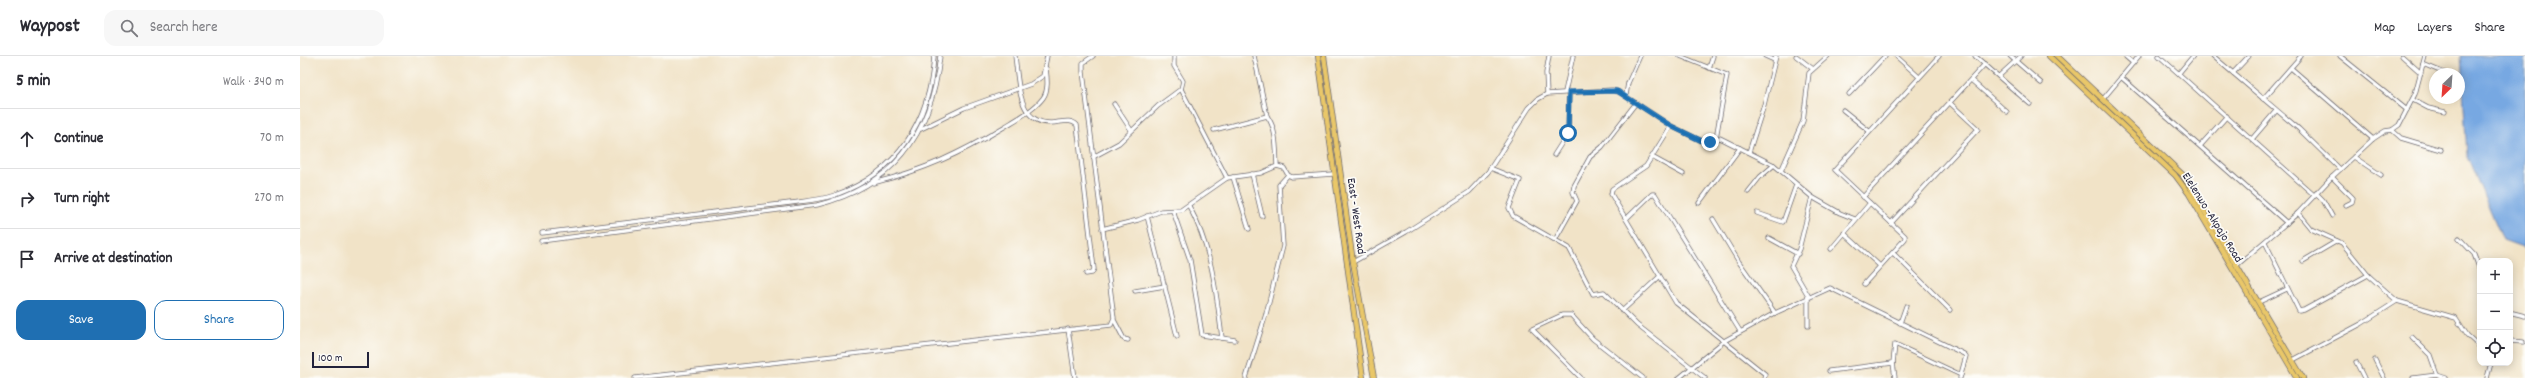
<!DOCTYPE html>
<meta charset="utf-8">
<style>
body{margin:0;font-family:Dekko,sans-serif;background:#f7f7f7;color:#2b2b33}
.controls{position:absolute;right:12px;bottom:12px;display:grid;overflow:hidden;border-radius:8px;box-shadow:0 2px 10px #0003}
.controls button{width:36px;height:36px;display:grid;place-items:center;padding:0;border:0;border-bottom:1px solid #e1e1e2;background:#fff;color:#2b2b33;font:20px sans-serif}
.compass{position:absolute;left:2129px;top:12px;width:36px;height:36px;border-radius:50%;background:#fff;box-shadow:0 2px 10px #0003;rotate:205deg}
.scale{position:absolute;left:12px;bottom:10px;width:57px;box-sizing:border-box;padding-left:4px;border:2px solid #22223b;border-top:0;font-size:11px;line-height:14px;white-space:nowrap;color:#22223b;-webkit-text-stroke:3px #fdfcf7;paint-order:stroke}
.stop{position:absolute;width:12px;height:12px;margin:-9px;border:3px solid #1f6fb2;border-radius:50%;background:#fff}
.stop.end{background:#1f6fb2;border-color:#fff;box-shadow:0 1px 4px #0008}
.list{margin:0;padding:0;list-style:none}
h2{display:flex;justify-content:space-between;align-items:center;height:52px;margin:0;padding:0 16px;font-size:17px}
h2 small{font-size:13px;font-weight:400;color:#7c7c81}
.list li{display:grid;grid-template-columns:26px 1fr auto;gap:12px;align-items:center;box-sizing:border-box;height:60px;padding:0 16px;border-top:1px solid #e1e1e2}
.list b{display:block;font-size:15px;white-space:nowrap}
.list em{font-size:13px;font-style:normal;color:#7c7c81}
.actions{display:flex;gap:8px;padding:12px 16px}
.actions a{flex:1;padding:9px 0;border:1px solid #1f6fb2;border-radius:12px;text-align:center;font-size:14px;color:#1f6fb2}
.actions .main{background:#1f6fb2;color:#fff}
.icon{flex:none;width:22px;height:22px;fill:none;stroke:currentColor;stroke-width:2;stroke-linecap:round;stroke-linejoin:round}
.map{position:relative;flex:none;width:2225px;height:322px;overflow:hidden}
header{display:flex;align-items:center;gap:24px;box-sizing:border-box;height:56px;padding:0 20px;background:#fff;border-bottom:1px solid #e1e1e2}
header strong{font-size:19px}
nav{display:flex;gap:22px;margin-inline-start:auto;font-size:14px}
.search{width:280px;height:36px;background:#f7f7f7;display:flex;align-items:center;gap:10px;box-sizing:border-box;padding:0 14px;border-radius:12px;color:#7c7c81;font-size:15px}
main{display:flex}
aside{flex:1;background:#fff}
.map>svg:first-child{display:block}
.water{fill:#77a8e2;stroke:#4c658e}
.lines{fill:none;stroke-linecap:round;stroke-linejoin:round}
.minor-casing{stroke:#6a666c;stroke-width:5}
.major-casing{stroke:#6a666c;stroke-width:6}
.minor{stroke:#fff;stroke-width:3.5}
.major{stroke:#e9c769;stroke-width:4.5}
.route{stroke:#1f6fb2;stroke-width:5}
.labels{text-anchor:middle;stroke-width:3.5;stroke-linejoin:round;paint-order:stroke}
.street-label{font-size:12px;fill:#22223b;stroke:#fdfcf7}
</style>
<header>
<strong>Waypost</strong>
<div class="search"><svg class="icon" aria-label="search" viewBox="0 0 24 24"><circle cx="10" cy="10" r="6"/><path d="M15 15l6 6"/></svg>Search here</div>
<nav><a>Map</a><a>Layers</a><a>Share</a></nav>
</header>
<main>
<aside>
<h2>5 min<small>Walk · 340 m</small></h2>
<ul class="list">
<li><svg class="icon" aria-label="ahead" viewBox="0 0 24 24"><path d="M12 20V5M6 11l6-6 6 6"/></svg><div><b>Continue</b></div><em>70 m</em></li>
<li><svg class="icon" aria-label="right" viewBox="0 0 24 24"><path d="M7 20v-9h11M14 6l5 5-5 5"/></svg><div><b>Turn right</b></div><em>270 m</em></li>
<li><svg class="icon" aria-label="arrive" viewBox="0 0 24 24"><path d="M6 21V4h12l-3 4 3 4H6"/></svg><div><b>Arrive at destination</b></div></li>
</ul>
<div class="actions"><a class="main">Save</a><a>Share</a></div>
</aside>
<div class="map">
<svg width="2225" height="322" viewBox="0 0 2225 322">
<rect width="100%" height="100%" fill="#fdfcf7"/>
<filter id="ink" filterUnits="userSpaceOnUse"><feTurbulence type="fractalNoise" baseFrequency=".025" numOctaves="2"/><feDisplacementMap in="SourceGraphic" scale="8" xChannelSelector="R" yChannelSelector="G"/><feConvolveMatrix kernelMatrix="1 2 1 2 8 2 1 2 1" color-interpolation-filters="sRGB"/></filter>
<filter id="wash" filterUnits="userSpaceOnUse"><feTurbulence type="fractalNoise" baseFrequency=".012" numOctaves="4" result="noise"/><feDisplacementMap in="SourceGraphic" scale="16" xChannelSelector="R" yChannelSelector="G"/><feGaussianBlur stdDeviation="0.9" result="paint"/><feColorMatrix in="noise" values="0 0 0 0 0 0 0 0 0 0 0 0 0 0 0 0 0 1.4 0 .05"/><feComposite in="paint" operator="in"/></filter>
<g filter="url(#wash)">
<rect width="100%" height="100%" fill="#f1e3c7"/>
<polygon class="water" points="2161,0 2225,0 2225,192 2203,184 2167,100"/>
</g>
<g filter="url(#ink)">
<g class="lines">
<g class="minor-casing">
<g id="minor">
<path d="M 715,0 C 719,29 718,74 759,66 C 766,65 772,64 777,69 L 794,213 L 792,217 L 786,218"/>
<polyline points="874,0 874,10 883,25 881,33 927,122"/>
<polyline points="954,0 967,60"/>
<polyline points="1380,0 1427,19 1416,82"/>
<polyline points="1465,0 1474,4"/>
<polyline points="1496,0 1513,13"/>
<polyline points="1596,0 1619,21"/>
<polyline points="1675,0 1730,48"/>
<polyline points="1710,0 1741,27"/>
<polyline points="1825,0 1833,7"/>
<polyline points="1859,0 2015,140"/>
<polyline points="1913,0 1999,73 2040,113"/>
<polyline points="2040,0 2107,54"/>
<polyline points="2102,0 2121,17"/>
<polyline points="2123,8 2147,18"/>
<polyline points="1409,12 1413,0"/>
<polyline points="1991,12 2073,83"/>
<polyline points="1879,17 1893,0"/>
<polyline points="1933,17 1949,0"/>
<polyline points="1699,20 1721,0"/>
<polyline points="1821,21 1987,167"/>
<polyline points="1671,24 1707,56"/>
<polyline points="1265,36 1273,0"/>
<polyline points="1247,38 1246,17 1249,0"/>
<polyline points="1549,38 1585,0"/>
<polyline points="1326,39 1328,27 1340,0"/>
<polyline points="1803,43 1839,0"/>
<polyline points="1963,43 2001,0"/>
<polyline points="2113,44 2128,52 2145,56"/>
<polyline points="814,48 831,74"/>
<polyline points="1543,54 1569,75"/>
<polyline points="1371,70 1346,110 1312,133 1311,138 1376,247 1465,318 1464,322"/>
<polyline points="621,73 664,52 731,28 743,20 747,0"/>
<path d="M 914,74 L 967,60 C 977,73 976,93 977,110"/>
<polyline points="2092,74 2101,82 2141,94"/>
<polyline points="1952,83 1976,55"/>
<polyline points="1900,90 1927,60"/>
<polyline points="1449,96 1464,49 1476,0"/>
<polyline points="1254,99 1268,77 1269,36"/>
<polyline points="793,101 819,87 858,50 881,33"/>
<polyline points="1352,101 1383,118"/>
<polyline points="2054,101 2081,119"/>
<polyline points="1190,112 1220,124 1209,152 1213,160 1269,192 1293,238 1304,236 1337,269 1405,322"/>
<polyline points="1481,115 1503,65 1509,17 1528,0"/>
<polyline points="952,118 962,160"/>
<polyline points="933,121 949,173"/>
<polyline points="2032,121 2053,142 2052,146 2046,149"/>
<path d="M 573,127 C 625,114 659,98 704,71 C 717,63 734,54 743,42 C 749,34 747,21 746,12"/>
<polyline points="1448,136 1460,121 1474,109"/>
<polyline points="2016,137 2023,144 2032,160"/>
<polyline points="1512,141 1540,157 1555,163"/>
<polyline points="1563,141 1685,8"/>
<polyline points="1399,147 1440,92"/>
<path d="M 889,150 C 912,193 916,234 922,282"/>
<polyline points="873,155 890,204 902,279 935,284"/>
<polyline points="1457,157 1483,166 1496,129"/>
<polyline points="1998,157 2011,173 2042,187 2068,219 2097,245 2156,262 2167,279 2180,291"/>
<polyline points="847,160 877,280"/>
<polyline points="1326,163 1352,138 1355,138 1440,275"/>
<polyline points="1413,163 1439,206 1475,257"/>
<polyline points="1591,167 1678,73 1650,47"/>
<polyline points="802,173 838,164 861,155 881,154 927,122 961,117 977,110 984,112 988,119 992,121 1033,118"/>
<path d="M 242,177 L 490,147 C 505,145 520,144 535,139 C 598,117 630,65 634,0"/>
<polyline points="1544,177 1580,210"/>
<polyline points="1469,182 1498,198"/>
<polyline points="2159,182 2174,198 2180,214"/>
<polyline points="1255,184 1277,145 1273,136 1274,130 1290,101 1302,91 1336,47"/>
<path d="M 241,185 L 517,149 C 594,130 632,77 640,0"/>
<polyline points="1965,186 1999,255 2004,254 2068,219"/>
<polyline points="1531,193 1570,147"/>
<polyline points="1593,197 1650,254"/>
<polyline points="2003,205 2037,185"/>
<polyline points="1053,206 1106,176 1169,136 1188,116 1229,52 1238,43 1247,38 1312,34 1319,36 1371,70 1404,86 1420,82 1474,109 1512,141 1499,193 1491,210 1509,241"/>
<polyline points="1937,209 1998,157 2030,123 2073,83 2085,75 2092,74 2099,69 2115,38 2125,0"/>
<polyline points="1564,228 1605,183 1605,180 1535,114 1639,0"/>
<polyline points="835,235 865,230"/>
<polyline points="1959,246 1987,233"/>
<polyline points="1322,255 1359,221"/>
<polyline points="2213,257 2225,260"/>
<polyline points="814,264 824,283 828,284"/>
<polyline points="1600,267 1606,250"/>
<polyline points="1508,270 1508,242"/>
<polyline points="768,273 775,322"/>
<polyline points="2112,281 2130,299 2137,319"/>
<polyline points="2210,285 2223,286"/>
<polyline points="1993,304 2061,268 2097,245"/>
<polyline points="2075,304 2084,322"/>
<polyline points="2056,306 2064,322"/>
<polyline points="1529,315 1593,307"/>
<polyline points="335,322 811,269 814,262 783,16 783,7 793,0"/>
<polyline points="946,322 966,258 983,190 979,129 988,119"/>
<polyline points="1281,322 1232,273 1262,259 1271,259 1293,283 1343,322"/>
<polyline points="1379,322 1424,285 1475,257 1530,232 1664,298 1666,300 1660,322"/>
<polyline points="1595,322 1593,307 1595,288 1661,319"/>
<polyline points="2113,322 2137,319 2146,322"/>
<polyline points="2187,322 2191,307"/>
</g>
</g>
<g class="major-casing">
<g id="major">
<polyline points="1018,0 1063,322"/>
<polyline points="1024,0 1053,206 1074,322"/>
<polyline points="1749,0 1875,119 1889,138 1997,322"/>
<polyline points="1757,0 1883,119 2003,322"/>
</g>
</g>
<use href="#minor" class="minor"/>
<use href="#major" class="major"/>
</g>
</g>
<g class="lines" filter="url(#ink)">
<polyline class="route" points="1268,77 1269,36 1317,35 1371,70 1404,86 1410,86"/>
</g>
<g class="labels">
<g class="street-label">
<text transform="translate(1057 160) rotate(82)" y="4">East - West Road</text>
<text transform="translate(1913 161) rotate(58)" y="4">Elelenwo -Akpajo Road</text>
</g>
</g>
</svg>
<div class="controls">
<button>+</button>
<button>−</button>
<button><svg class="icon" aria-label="locate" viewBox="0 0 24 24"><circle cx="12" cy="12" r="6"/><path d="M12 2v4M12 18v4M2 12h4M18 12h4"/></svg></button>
</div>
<svg class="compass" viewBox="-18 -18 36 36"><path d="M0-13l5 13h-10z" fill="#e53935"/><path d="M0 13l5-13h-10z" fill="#7c7c81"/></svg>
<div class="scale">100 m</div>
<div class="stop" style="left:1268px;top:77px"></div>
<div class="stop end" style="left:1410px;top:86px"></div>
</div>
</main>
